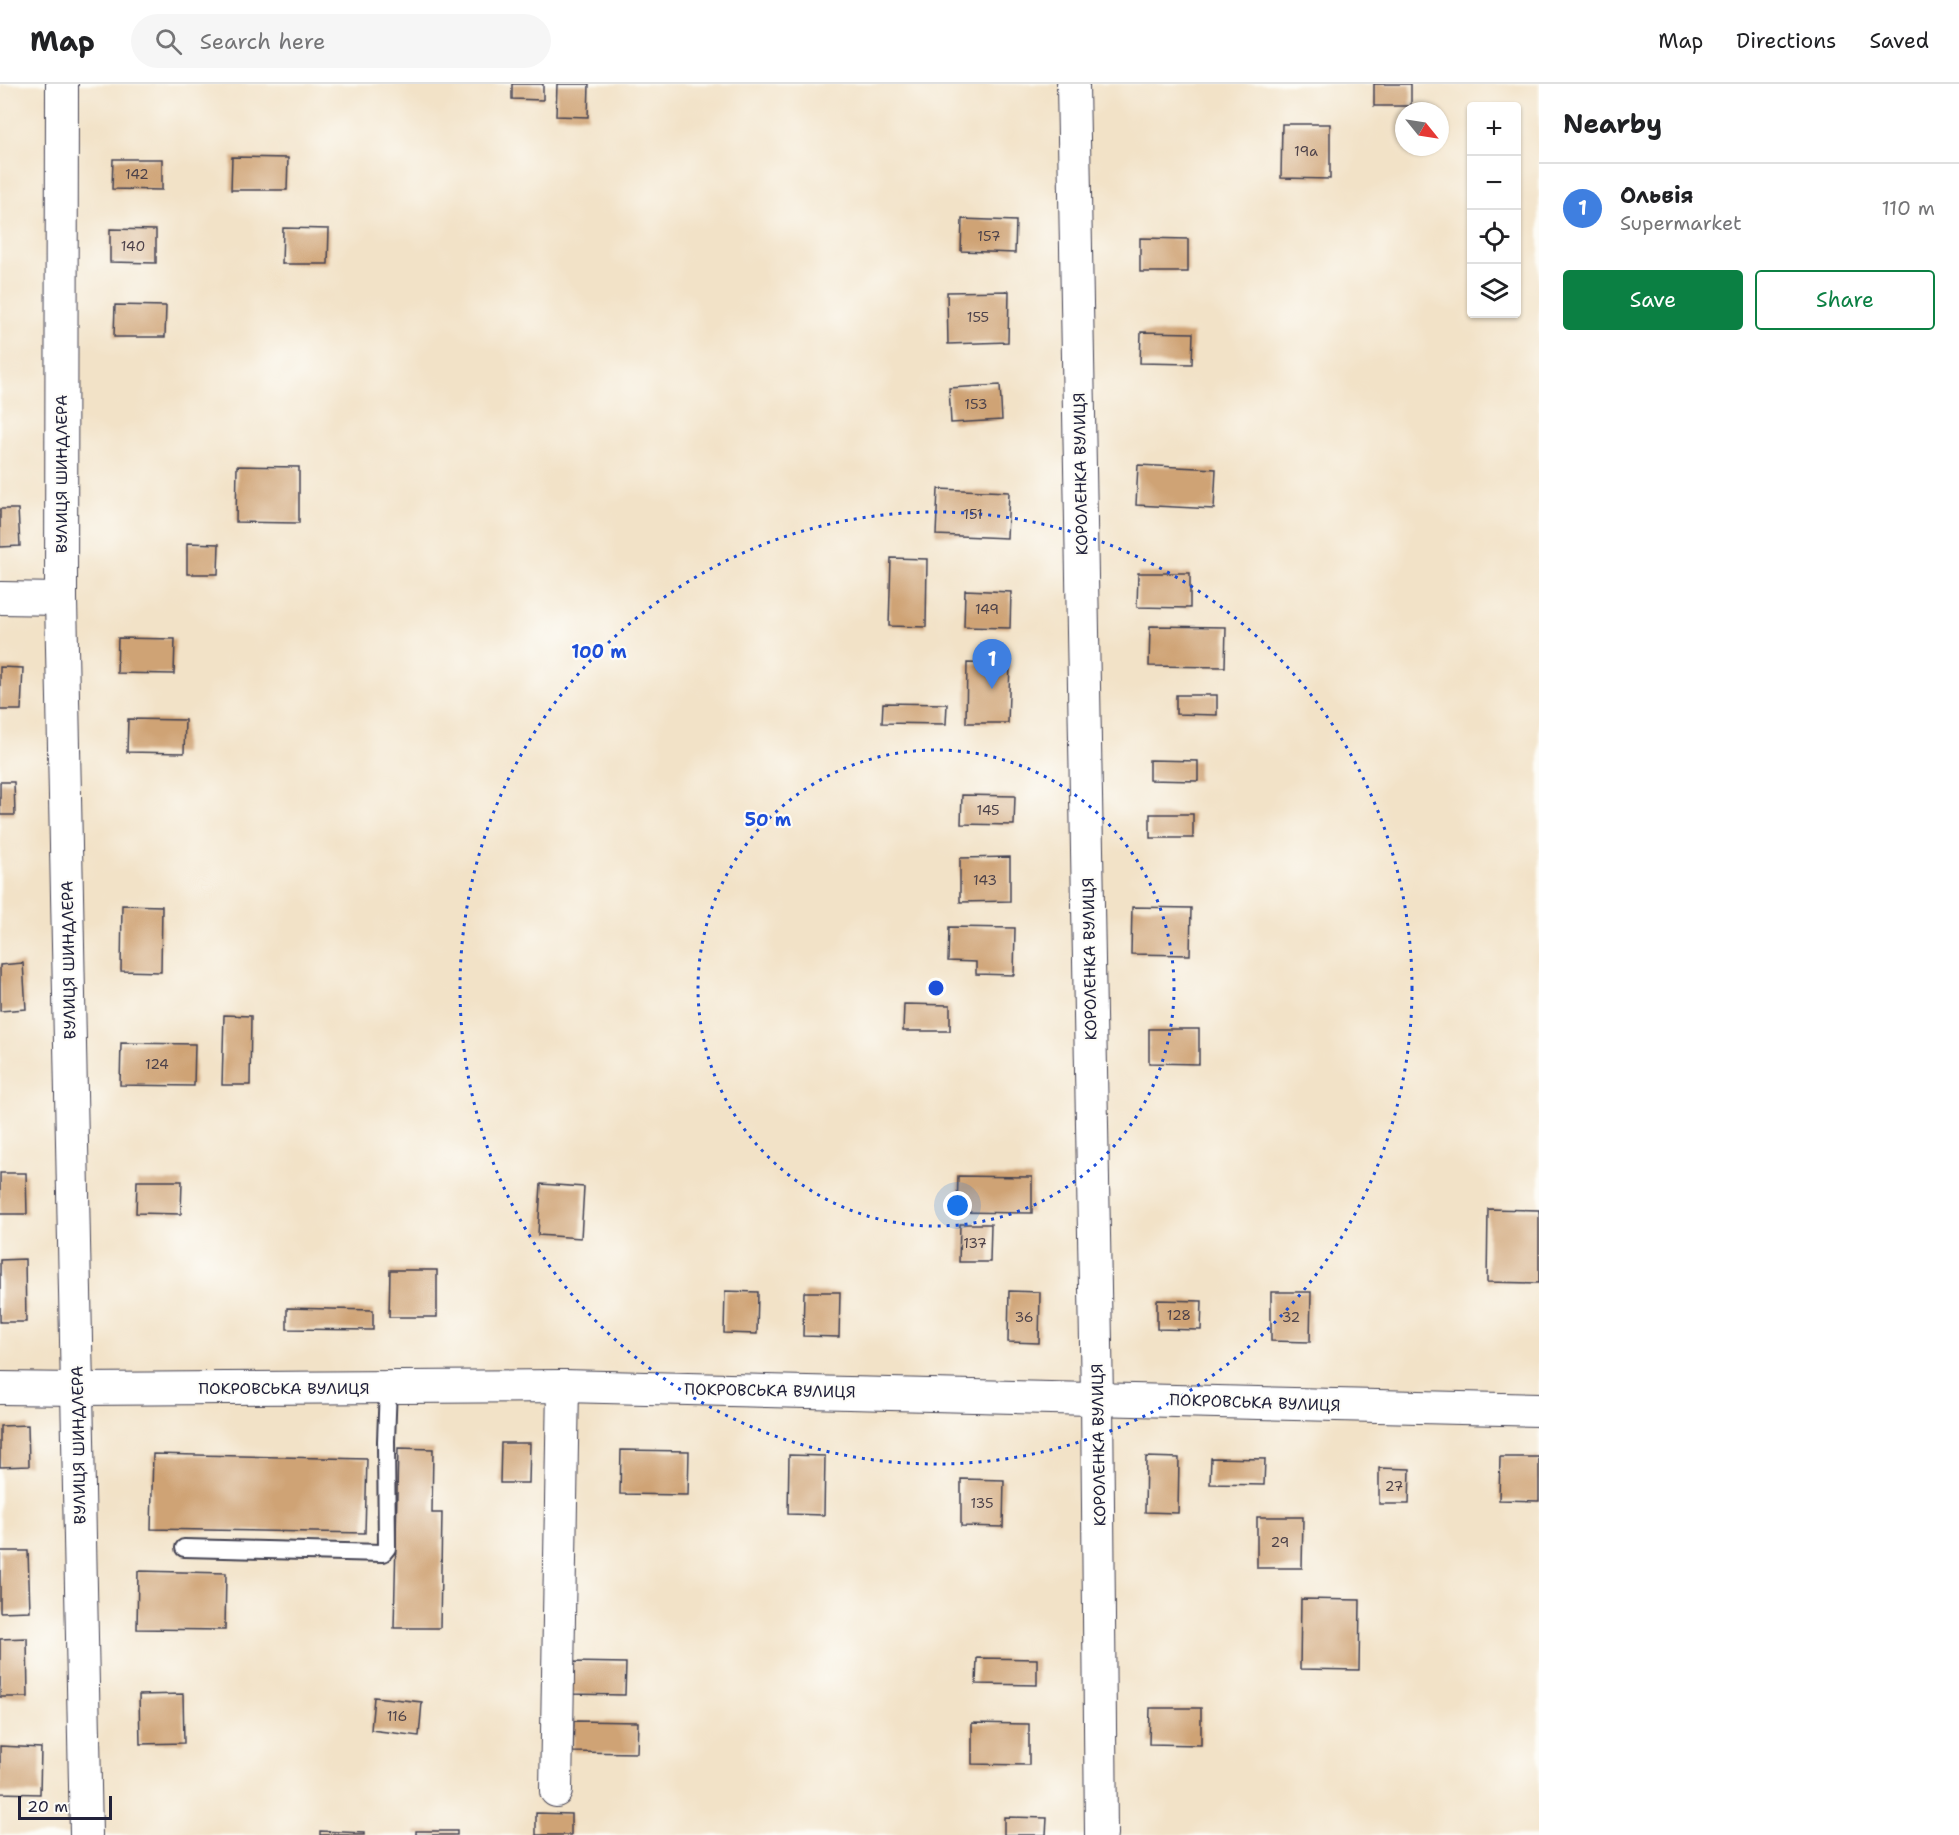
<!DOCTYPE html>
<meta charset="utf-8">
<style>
body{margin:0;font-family:"Shantell Sans",sans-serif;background:#f6f6f6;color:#202124}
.controls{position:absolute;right:18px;top:18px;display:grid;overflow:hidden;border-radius:6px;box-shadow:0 2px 4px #0004}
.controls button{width:54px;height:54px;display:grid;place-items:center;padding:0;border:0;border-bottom:2px solid #e0e0e0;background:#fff;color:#202124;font:30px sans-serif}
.compass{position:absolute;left:1395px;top:18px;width:54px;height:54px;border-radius:50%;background:#fff;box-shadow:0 2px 4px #0004;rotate:120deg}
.scale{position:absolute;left:18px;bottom:15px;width:94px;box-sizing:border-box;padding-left:6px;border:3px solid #22223b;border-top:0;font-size:16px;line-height:21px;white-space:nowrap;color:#22223b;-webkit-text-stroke:4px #fdfcf7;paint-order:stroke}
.you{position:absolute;left:958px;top:1122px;width:21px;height:21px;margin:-15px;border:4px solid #fff;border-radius:50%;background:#1a73e8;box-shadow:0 0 0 9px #1a73e833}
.badge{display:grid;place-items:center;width:39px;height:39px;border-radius:50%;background:#0b8043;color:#fff;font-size:20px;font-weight:700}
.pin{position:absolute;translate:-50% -50px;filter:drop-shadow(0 2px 3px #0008)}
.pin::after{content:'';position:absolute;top:32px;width:21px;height:18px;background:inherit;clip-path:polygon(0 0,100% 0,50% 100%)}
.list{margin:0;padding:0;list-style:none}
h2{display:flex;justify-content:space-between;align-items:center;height:78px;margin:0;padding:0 24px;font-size:26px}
h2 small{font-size:20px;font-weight:400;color:#757577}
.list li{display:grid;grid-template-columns:39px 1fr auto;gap:18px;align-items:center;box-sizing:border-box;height:90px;padding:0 24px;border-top:2px solid #e0e0e0}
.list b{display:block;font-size:22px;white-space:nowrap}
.list p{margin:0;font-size:20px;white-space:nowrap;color:#757577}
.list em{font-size:20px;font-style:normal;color:#757577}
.actions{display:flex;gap:12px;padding:18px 24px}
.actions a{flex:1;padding:14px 0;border:2px solid #0b8043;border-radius:6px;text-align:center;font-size:21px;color:#0b8043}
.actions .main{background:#0b8043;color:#fff}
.icon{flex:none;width:33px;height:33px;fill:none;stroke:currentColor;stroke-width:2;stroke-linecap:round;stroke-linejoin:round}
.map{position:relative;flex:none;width:1539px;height:1751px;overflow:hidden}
header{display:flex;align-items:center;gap:36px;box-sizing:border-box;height:84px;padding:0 30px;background:#fff;border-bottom:2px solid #e0e0e0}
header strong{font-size:28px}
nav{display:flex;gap:33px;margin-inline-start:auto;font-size:21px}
.search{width:420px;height:54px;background:#f6f6f6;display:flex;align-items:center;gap:15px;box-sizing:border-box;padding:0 21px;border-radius:33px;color:#757577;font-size:22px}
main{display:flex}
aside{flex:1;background:#fff}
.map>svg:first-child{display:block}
.building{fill:#cfa375}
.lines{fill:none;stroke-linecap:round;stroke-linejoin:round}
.service-casing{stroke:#413f50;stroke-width:20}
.minor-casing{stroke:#413f50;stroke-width:34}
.service{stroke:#fff;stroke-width:16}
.minor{stroke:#fff;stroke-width:32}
.ring{fill:none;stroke:#1d4ed8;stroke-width:3;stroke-dasharray:3 6}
.labels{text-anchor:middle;stroke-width:4.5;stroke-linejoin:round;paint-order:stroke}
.number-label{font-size:14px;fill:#4d424a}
.street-label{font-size:16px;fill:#22223b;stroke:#fdfcf7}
.centre{fill:#1d4ed8;stroke:#fdfcf7;stroke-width:3}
.ring-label{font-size:18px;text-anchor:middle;font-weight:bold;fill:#1d4ed8;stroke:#fdfcf7;stroke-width:4.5;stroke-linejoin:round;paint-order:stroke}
</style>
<header>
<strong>Map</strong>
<div class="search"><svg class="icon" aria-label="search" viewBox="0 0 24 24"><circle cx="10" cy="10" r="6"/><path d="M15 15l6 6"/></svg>Search here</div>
<nav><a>Map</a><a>Directions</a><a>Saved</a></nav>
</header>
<main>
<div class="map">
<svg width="1539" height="1751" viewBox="0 0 1539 1751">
<rect width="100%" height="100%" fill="#fdfcf7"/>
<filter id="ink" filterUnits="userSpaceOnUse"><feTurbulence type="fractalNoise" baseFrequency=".0167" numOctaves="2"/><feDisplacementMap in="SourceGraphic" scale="12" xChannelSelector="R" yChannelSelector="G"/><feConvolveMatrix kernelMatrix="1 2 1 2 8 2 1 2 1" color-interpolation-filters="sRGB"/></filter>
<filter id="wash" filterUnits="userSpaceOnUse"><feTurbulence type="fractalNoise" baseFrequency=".008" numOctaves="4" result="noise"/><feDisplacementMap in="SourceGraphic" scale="24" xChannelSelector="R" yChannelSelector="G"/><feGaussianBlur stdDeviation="1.35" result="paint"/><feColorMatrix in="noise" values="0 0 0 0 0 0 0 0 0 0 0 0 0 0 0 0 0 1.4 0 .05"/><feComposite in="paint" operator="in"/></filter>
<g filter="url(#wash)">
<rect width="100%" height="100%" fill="#f2e2c7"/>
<g id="blocks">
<g class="building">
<polygon points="512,0 543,0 543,16 512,15"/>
<polygon points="557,0 589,0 588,33 556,32"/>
<rect x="1374" y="0" width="37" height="22"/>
<polygon points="1282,40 1330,40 1330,95 1281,94"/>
<polygon points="232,73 288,74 287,106 231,106"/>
<polygon points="113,75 162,75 162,106 112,105"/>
<polygon points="962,135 1016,137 1015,169 961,167"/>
<polygon points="283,144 329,145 328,180 282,180"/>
<polygon points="110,145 156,146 156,179 110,178"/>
<polygon points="1140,154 1188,155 1188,188 1140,188"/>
<polygon points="1009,207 1008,258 948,260 947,208"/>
<polygon points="115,221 166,222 165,253 114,253"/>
<polygon points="1141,248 1193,249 1192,280 1140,279"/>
<polygon points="1000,301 1002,336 951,339 949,304"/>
<polygon points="1138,381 1216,385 1214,425 1136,421"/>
<polygon points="237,382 299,383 299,439 236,438"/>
<polygon points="938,405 1009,408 1007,454 936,451"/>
<polygon points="0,425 18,425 20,462 0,463"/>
<polygon points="187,459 219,460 218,490 187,490"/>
<polygon points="891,474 927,475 926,543 889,542"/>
<polygon points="1138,489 1190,489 1190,524 1137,523"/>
<polygon points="965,506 1011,508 1010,544 964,543"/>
<polygon points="1150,542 1226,543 1225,583 1149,582"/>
<polygon points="118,554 175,555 174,590 117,589"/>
<polygon points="967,579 1010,580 1008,639 966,639"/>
<polygon points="0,583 23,584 21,626 0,626"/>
<polygon points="1176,611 1217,611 1217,631 1176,630"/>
<polygon points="883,619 947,620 946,640 882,639"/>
<polygon points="128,635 185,636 184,669 127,668"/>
<polygon points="1149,676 1198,677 1198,697 1149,696"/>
<polygon points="0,698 14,698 15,731 0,731"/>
<polygon points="962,711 1015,712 1014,741 961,740"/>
<rect x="1150" y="730" width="43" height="24"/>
<polygon points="1010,773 1010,817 960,818 960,774"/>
<polygon points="122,821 162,822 161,888 121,887"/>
<polygon points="1132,823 1191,824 1190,871 1131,870"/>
<polygon points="949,843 1015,844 1014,891 976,890 976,878 948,877"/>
<polygon points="23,879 26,925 0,927 0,881"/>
<polygon points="904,920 950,921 950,947 903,947"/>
<polygon points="224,931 251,932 250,1001 222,1001"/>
<polygon points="1149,945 1199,945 1199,980 1149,979"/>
<polygon points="121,959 195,960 194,1002 120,1001"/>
<polygon points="0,1089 26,1089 27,1130 0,1130"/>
<polygon points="958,1092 1032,1093 1032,1129 957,1128"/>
<polygon points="137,1097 182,1097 181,1130 136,1129"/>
<polygon points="541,1100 584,1103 581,1154 538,1151"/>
<polygon points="1488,1125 1539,1126 1539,1199 1487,1198"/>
<polygon points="960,1140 991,1140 990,1178 959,1178"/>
<polygon points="25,1175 26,1238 0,1238 0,1176"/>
<polygon points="390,1186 437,1186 437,1233 389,1233"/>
<polygon points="725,1207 758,1208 757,1250 724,1249"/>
<polygon points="1009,1207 1040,1208 1039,1259 1008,1258"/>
<polygon points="804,1208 840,1208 839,1253 803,1252"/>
<polygon points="1271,1208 1311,1208 1310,1258 1271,1257"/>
<polygon points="1157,1216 1202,1217 1201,1246 1157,1245"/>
<polygon points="287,1224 373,1226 373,1246 287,1245"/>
<polygon points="28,1341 29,1382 0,1383 0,1342"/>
<polygon points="501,1359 530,1359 529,1399 500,1399"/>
<polygon points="398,1364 433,1365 432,1429 442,1429 440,1544 394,1544"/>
<polygon points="621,1366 689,1367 688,1411 620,1410"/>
<polygon points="153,1370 367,1375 365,1449 151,1445"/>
<polygon points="789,1371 825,1372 824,1431 788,1430"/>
<polygon points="1146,1373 1179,1374 1178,1429 1145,1428"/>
<polygon points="1500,1373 1539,1373 1539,1417 1499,1416"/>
<polygon points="1211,1374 1265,1375 1264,1401 1210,1400"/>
<polygon points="1379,1384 1410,1385 1409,1420 1379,1420"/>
<polygon points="961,1395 1004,1396 1003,1443 961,1442"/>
<polygon points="1257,1433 1303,1433 1302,1484 1257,1484"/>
<polygon points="0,1467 28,1467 30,1527 0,1528"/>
<polygon points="138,1487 226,1489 225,1546 137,1545"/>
<polygon points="1301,1515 1360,1516 1359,1586 1300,1585"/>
<polygon points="27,1554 28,1613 0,1613 0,1555"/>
<polygon points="977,1574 1037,1575 1037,1601 976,1600"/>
<polygon points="569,1578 626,1579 625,1611 568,1610"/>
<polygon points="183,1610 184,1659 140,1660 139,1611"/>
<polygon points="374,1613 422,1618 419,1652 371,1646"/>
<polygon points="1150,1624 1201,1624 1201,1661 1149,1660"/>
<polygon points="574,1637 638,1638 637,1669 573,1668"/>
<polygon points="972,1639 1029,1640 1029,1681 972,1680"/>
<polygon points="0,1662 41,1664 40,1710 0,1709"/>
<polygon points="536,1729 571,1730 571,1751 536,1751"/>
<polygon points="1004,1733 1047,1734 1046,1751 1004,1751"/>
<polygon points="320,1747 364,1749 364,1751 320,1751"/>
<rect x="416" y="1747" width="41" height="4"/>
</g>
</g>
</g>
<g filter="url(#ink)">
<use href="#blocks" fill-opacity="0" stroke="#413f50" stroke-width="1.5"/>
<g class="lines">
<g class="service-casing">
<polyline id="service" points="184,1464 383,1469 387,1464 386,1357 388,1303"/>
</g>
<g class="minor-casing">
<g id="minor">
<polyline points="62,0 61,515 86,1751"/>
<polyline points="1073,0 1097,1314 1101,1751"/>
<polyline points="0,514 61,515"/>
<polyline points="0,1304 77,1305 563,1302 1539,1326"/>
<polyline points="556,1707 563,1302"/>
</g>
</g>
<use href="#service" class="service"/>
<use href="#minor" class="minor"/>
</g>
</g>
<g class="ring">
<circle cx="936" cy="904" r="238"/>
<circle cx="936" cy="904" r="476"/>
</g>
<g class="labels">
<g class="number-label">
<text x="1306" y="72">19а</text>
<text x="137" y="95">142</text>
<text x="989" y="157">157</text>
<text x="133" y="167">140</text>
<text x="978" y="238">155</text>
<text x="976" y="325">153</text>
<text x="973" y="435">151</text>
<text x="987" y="530">149</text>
<text x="988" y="731">145</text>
<text x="985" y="801">143</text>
<text x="157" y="985">124</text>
<text x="975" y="1164">137</text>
<text x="1179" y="1236">128</text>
<text x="1024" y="1238">36</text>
<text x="1291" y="1238">32</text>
<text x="1394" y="1407">27</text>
<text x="982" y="1424">135</text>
<text x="1280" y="1463">29</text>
<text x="397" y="1637">116</text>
</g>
<g class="street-label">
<text transform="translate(61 390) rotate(-90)" y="6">ВУЛИЦЯ ШИНДЛЕРА</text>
<text transform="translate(1080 390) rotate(-91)" y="6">КОРОЛЕНКА ВУЛИЦЯ</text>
<text transform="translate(1089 875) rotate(-91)" y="6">КОРОЛЕНКА ВУЛИЦЯ</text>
<text transform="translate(68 876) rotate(-91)" y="6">ВУЛИЦЯ ШИНДЛЕРА</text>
<text x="284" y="1310">ПОКРОВСЬКА ВУЛИЦЯ</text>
<text transform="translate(770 1306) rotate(1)" y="6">ПОКРОВСЬКА ВУЛИЦЯ</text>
<text transform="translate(1255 1318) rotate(2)" y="6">ПОКРОВСЬКА ВУЛИЦЯ</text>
<text transform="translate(78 1361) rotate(-91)" y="6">ВУЛИЦЯ ШИНДЛЕРА</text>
<text transform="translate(1098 1361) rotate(-91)" y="6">КОРОЛЕНКА ВУЛИЦЯ</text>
</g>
</g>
<circle cx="936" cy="904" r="9" class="centre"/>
<g class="ring-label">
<text x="599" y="574">100 m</text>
<text x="768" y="742">50 m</text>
</g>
</svg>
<div class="controls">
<button>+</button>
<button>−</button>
<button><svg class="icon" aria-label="locate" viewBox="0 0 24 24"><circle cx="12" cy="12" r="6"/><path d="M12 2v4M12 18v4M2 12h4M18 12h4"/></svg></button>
<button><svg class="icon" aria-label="layers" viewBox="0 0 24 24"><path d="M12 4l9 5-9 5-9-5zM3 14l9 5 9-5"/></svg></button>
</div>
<svg class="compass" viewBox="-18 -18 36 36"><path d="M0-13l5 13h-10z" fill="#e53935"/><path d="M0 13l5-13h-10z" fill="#757577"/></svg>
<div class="scale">20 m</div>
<div class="you"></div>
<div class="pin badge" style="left:992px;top:605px;background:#3f7fe0">1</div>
</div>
<aside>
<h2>Nearby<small></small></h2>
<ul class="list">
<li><span class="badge" style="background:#3f7fe0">1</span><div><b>Ольвія</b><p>Supermarket</p></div><em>110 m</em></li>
</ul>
<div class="actions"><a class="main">Save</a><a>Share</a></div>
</aside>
</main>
